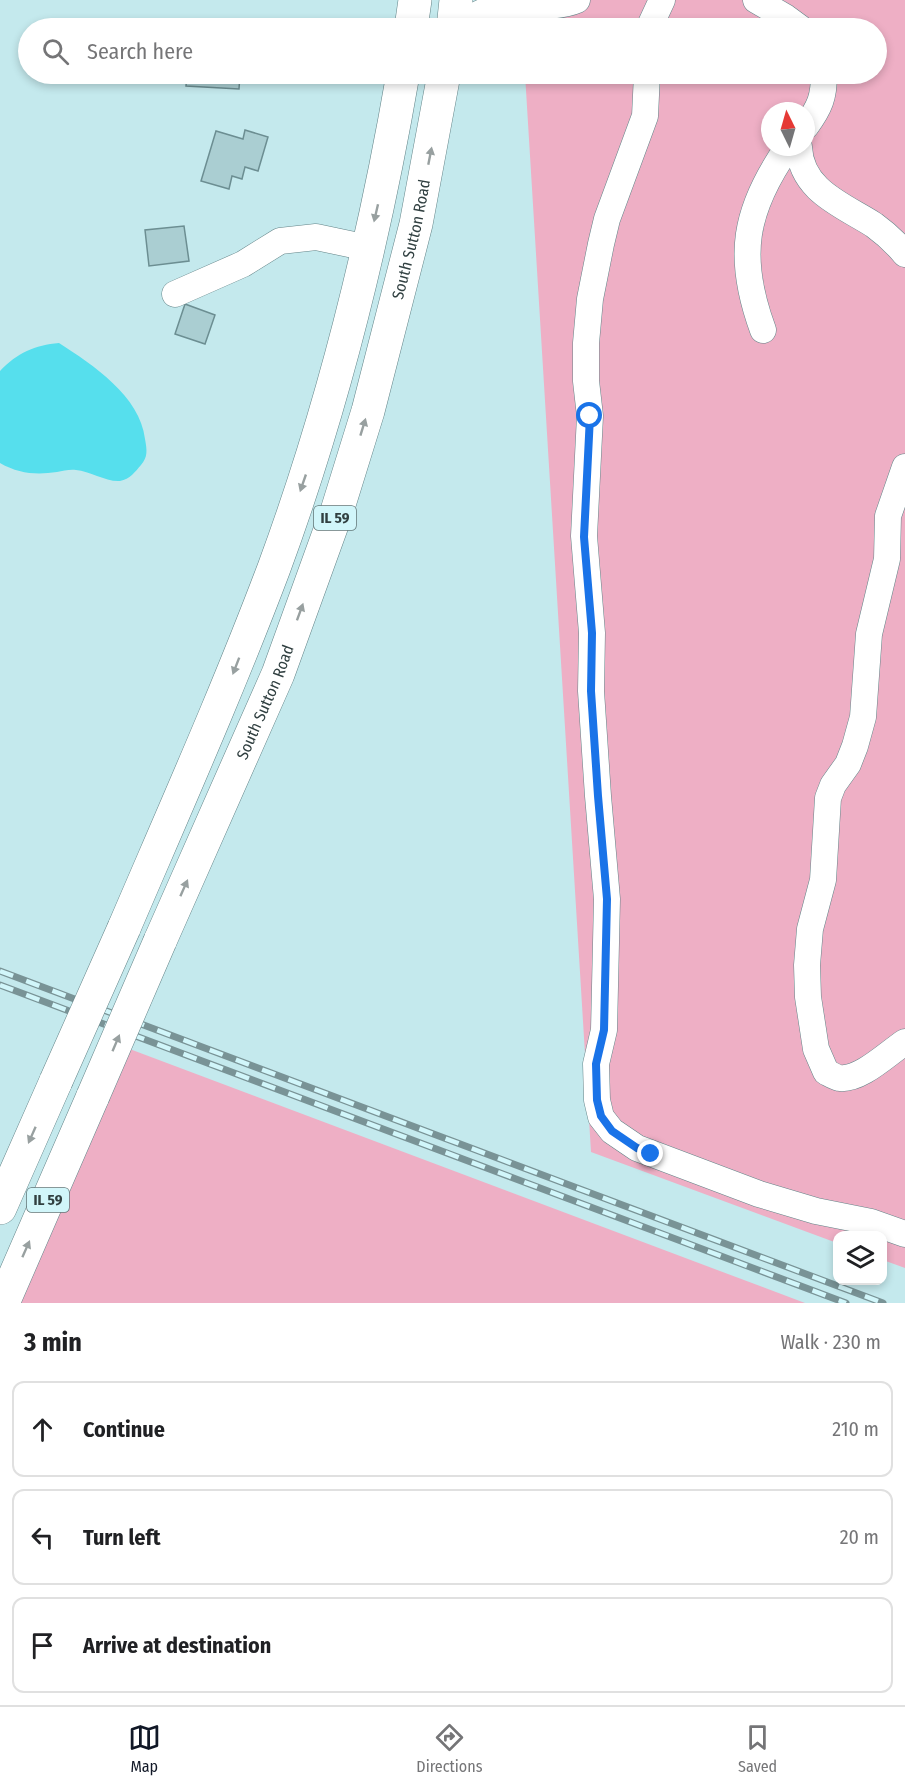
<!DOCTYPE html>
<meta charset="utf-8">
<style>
body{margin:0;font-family:"Fira Sans Condensed",sans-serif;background:#f2f2f2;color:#202124}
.controls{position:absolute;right:18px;bottom:18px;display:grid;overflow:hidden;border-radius:12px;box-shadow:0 3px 9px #0003}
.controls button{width:54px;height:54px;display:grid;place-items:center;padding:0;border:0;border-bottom:2px solid #e0e0e0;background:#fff;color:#202124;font:30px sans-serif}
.compass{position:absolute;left:761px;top:102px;width:54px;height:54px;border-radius:50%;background:#fff;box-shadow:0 3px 9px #0003;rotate:355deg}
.stop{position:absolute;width:18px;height:18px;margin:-14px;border:4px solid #1a73e8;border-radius:50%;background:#fff}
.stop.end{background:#1a73e8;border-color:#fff;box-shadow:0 2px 6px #0008}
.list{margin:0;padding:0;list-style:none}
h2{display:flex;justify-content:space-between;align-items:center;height:78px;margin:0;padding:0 24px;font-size:26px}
h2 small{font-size:20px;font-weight:400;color:#757577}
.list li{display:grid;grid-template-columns:39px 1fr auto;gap:18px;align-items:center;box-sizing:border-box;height:96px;margin:0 12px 12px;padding:0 12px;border:2px solid #e0e0e0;border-radius:12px}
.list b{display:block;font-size:22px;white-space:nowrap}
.list em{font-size:20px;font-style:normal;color:#757577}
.icon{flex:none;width:33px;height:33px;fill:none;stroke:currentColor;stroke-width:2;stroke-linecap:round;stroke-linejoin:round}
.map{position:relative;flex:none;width:905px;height:1303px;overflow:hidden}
.search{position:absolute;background:#fff;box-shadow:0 3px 9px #0003;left:18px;right:18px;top:18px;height:66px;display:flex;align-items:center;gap:15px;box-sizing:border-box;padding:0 21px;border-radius:33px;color:#757577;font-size:22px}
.sheet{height:402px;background:#fff}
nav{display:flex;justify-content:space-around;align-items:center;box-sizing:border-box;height:84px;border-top:2px solid #e0e0e0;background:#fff;font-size:16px;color:#757577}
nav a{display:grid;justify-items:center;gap:3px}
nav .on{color:#111827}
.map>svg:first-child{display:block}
.green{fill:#eeafc5;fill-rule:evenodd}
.water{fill:#56dfed}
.building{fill:#aaced2;stroke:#6c8e92;stroke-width:1.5}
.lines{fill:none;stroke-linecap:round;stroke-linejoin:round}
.minor-casing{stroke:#638488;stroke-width:27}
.major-casing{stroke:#638488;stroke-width:34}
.minor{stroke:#fff;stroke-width:26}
.major{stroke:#fff;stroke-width:33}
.rail-casing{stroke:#799396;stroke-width:7}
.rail{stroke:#d1f6fa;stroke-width:4.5;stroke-dasharray:14;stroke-linecap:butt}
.major-bridge-casing{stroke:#638488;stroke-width:34;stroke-linecap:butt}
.major-bridge{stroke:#fff;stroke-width:33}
.oneway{fill:#98a0a0}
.route{stroke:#1a73e8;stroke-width:8}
.labels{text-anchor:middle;stroke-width:5;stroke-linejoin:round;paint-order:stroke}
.shield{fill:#d1f6fa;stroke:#617778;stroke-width:1.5}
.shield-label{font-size:15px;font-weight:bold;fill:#314041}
.street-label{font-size:16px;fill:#314041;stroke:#d1f6fa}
</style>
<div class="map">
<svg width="905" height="1303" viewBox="0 0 905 1303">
<rect width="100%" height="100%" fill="#c4e9ed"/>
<g class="green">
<path d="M 521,0 L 905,0 L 905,1268 L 883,1260 L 882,1236 L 838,1236 L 837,1243 L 591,1152 L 525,74 L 876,74 L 876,28 L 522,28 ZM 770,111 L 806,111 L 806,147 L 770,147 Z"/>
<polygon points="127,1048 805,1303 19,1303"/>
</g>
<path class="water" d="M 59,343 C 93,365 140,396 145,439 C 147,450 148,457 141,465 C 135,472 130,479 120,481 C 106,482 90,471 76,470 C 70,469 63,471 57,472 C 37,475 19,474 0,463 L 0,371 C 17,353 35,345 59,343 Z"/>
<g class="building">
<polygon points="187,74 240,74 239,89 186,86"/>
<polygon points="245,130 268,137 258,171 245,167 242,179 232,176 229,189 201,181 216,131 243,139"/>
<polygon points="184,226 189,261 149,266 145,230"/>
<polygon points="185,304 215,315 205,344 175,334"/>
</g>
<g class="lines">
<g class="minor-casing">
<g id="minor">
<polyline points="756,0 785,17 800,28"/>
<path d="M 454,28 C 472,17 488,6 511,5 C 533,4 556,9 577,0"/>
<polyline points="649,28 662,0"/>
<polyline points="647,74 645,116 607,219 601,244 590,299 586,343 586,381 590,416 584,536 592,633 591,691 598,796 607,899 604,1030 596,1064 597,1100 601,1117 612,1131 637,1148 759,1194 816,1211 871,1222 905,1234"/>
<path d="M 806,126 C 820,107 824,97 824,74"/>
<path d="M 799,147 C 801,191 843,205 874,225 C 885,233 896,243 905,254"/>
<polyline points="175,294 243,264 280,241 316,237 368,248"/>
<path d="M 763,330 C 736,257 744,210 788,147"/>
<path d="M 905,467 L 888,516 L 887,559 L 869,634 L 863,717 L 855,746 L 848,764 L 833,785 L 828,798 L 823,880 L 810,929 L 807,965 L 808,997 L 816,1049 L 826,1072 C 830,1074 835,1077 839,1078 C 860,1081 888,1053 905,1042"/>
</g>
</g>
<g class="major-casing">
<g id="major">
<polyline points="411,28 415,0"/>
<polyline points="453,28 456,0"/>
<path d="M 124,928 C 175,809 228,690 274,568 C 333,408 374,242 403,74"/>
<path id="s1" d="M 160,941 L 278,674 L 337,511 L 368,411 L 416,224 L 444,74"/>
<polyline points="0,1208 56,1081"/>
<polyline points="3,1303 93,1096"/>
</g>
</g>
<use href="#minor" class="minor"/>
<use href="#major" class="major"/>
<g class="rail-casing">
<g id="rail">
<polyline points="0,971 883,1303"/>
<polyline points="0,985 846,1303"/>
</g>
</g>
<use href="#rail" class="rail"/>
<g class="major-bridge-casing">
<g id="major-bridge">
<polyline points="56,1081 124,928"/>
<polyline points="93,1096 160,941"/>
</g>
</g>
<use href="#major-bridge" class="major-bridge"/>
</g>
<defs><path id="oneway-solid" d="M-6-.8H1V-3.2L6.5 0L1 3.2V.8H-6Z" transform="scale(1.5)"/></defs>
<g class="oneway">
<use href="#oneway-solid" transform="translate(430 156) rotate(-79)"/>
<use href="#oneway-solid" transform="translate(376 213) rotate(103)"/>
<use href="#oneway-solid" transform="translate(363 427) rotate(-73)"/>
<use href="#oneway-solid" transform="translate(303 483) rotate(109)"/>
<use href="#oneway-solid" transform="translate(300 612) rotate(-70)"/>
<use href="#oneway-solid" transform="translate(236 666) rotate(111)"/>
<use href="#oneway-solid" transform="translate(184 888) rotate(-66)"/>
<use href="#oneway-solid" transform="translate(116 1043) rotate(-67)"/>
<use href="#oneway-solid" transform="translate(32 1135) rotate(114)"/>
<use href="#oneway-solid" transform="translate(26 1249) rotate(-66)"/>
</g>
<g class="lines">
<polyline class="route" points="590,416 584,537 592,633 591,691 598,796 607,899 604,1030 596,1064 597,1100 601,1116 612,1131 637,1148 651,1154"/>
</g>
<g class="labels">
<g class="shield">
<rect x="314" y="506" width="42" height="24" rx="4.5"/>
<rect x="27" y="1188" width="42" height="24" rx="4.5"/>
</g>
<g class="shield-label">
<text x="335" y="523">IL 59</text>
<text x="48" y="1205">IL 59</text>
</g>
<g class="street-label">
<text dy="6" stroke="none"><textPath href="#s1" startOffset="747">South Sutton Road</textPath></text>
<text dy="6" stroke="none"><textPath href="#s1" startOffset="261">South Sutton Road</textPath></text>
</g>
</g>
</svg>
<div class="controls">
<button><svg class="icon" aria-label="layers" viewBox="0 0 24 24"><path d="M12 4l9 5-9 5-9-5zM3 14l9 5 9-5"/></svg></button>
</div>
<svg class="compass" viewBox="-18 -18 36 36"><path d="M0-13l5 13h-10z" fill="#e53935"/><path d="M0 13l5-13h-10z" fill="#757577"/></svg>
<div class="stop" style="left:590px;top:416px"></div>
<div class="stop end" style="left:651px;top:1154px"></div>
<div class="search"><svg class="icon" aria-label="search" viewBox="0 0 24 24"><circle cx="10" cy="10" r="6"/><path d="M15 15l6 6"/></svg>Search here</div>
</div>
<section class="sheet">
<h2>3 min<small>Walk · 230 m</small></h2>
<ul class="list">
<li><svg class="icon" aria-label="ahead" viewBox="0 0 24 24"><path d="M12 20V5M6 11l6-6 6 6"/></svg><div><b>Continue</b></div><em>210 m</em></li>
<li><svg class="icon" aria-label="left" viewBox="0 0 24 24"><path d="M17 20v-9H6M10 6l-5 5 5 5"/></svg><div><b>Turn left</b></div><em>20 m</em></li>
<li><svg class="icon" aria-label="arrive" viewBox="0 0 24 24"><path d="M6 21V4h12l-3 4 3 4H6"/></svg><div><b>Arrive at destination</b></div></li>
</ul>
</section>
<nav>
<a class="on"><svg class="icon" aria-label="map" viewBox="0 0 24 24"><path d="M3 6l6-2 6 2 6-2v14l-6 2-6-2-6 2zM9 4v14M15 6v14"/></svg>Map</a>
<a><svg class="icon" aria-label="directions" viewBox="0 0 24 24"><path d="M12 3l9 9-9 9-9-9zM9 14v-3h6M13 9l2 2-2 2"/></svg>Directions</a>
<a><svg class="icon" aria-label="saved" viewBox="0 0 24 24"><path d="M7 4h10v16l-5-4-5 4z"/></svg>Saved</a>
</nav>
